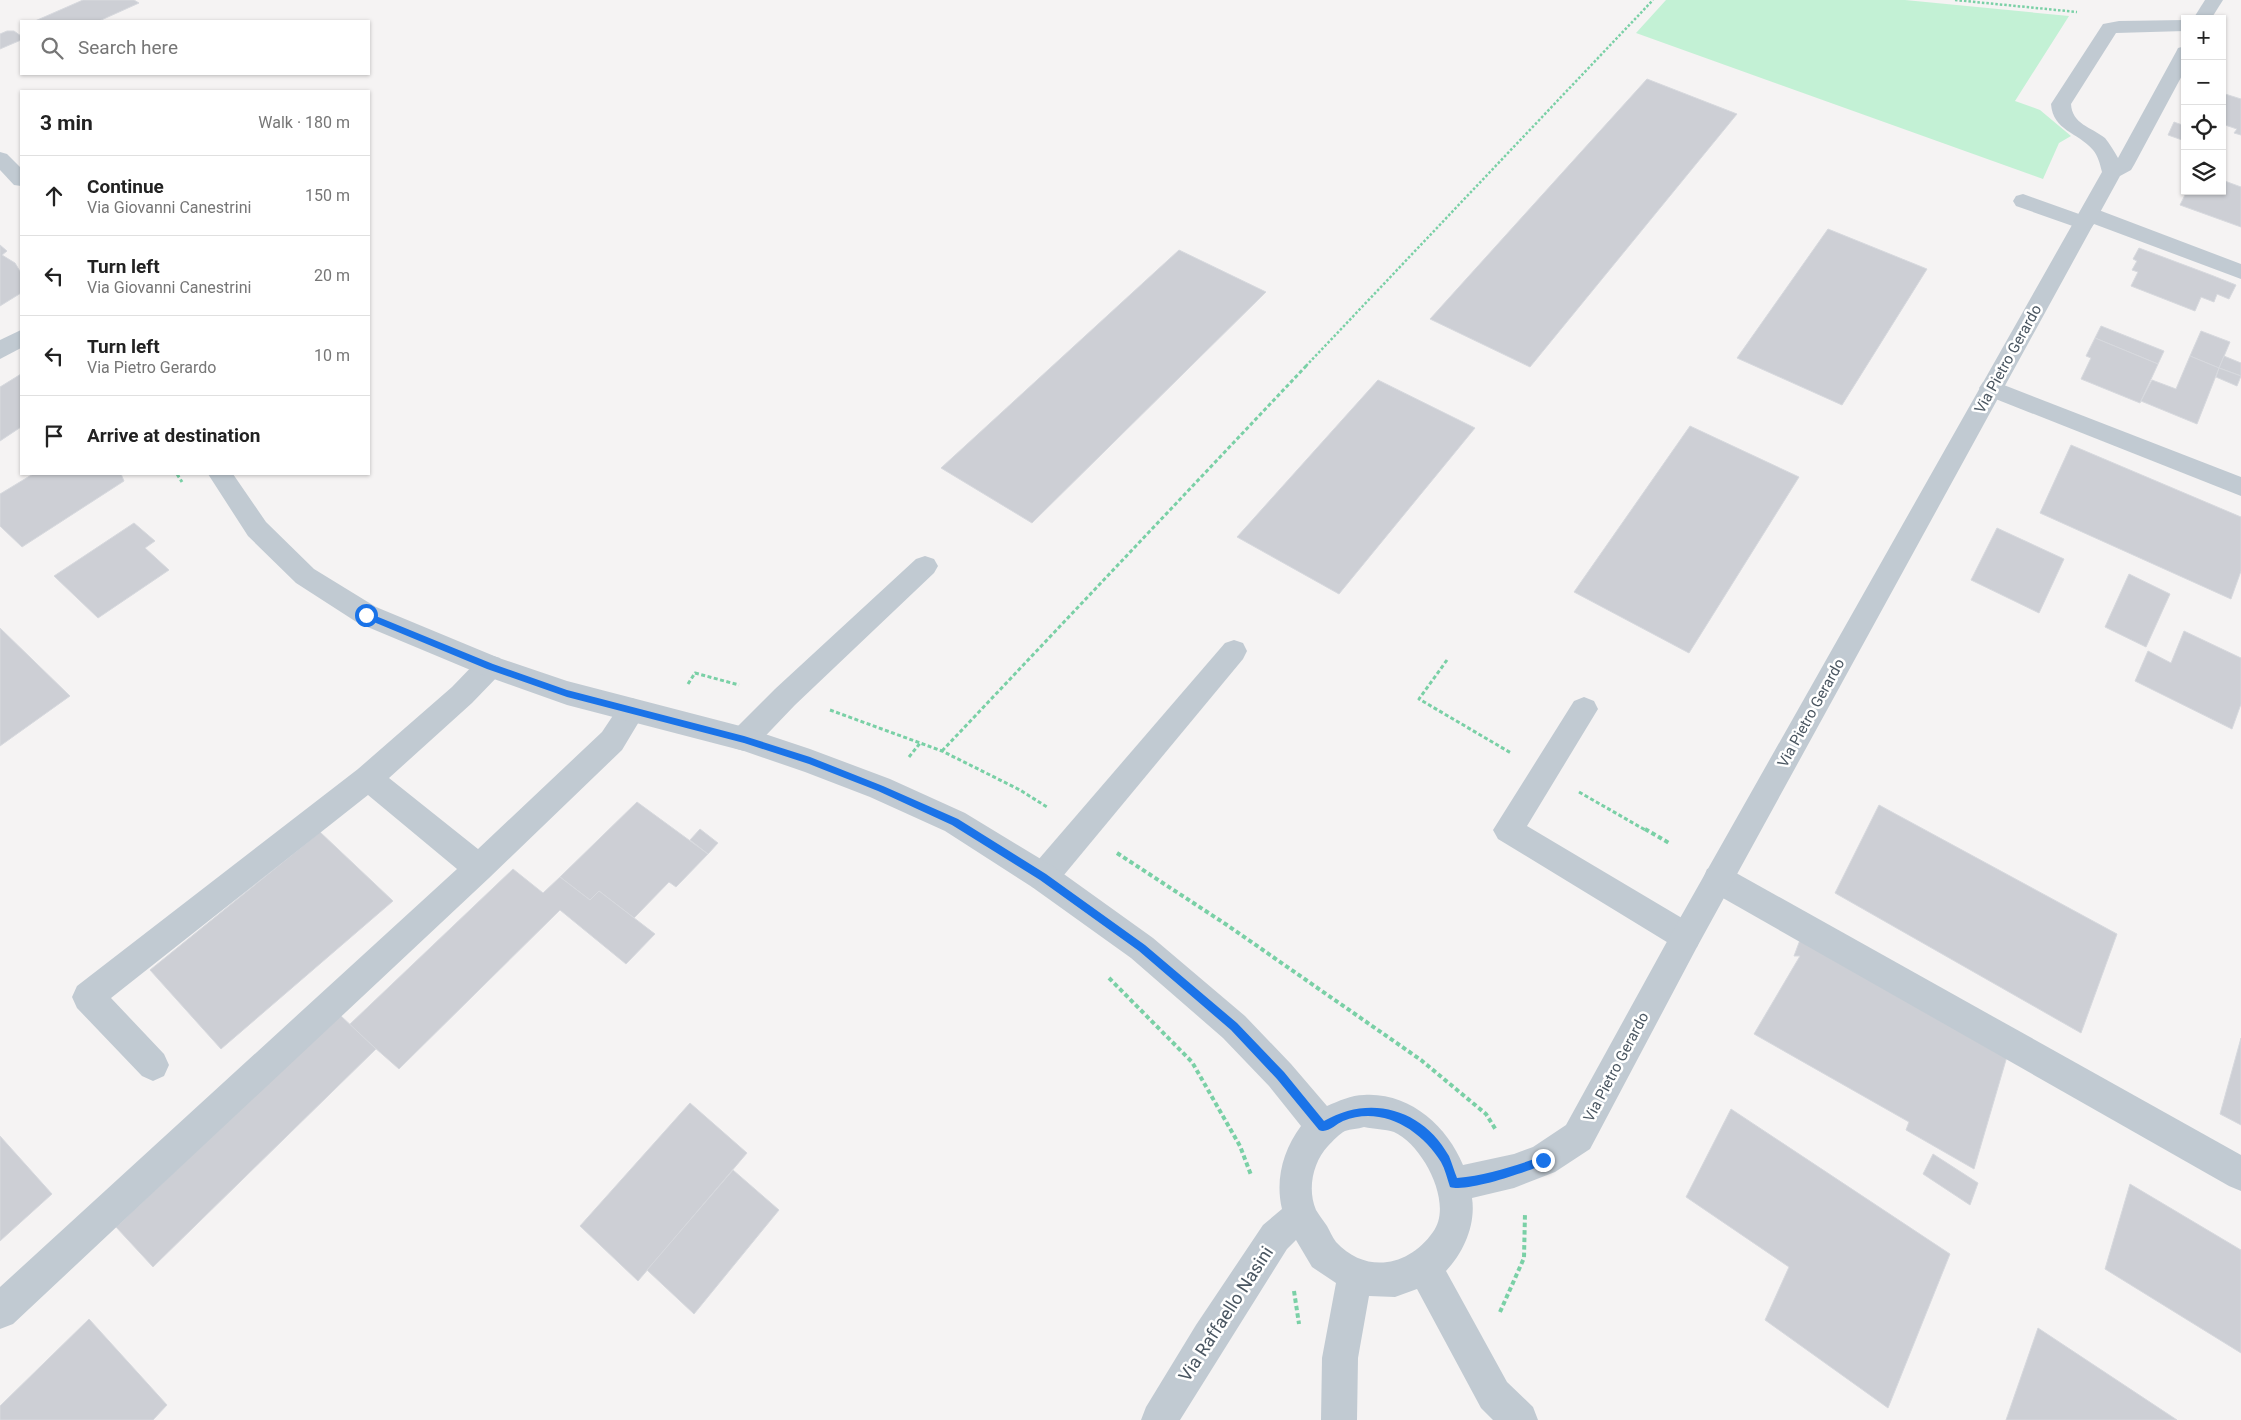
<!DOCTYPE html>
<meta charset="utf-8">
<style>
body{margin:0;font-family:Roboto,sans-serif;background:#f2f2f2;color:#222}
.controls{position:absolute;right:15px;top:15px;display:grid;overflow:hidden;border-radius:0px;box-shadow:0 1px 4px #0004}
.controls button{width:45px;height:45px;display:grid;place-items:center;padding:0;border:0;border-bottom:1px solid #e0e0e0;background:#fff;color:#222;font:25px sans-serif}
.stop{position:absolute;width:15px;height:15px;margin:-11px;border:4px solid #1a73e8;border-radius:50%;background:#fff}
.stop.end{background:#1a73e8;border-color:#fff;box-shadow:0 1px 5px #0008}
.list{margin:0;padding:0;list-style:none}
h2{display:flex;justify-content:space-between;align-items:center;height:65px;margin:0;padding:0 20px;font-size:21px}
h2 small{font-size:16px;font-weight:400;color:#767676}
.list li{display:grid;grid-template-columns:32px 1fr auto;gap:15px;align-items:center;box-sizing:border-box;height:80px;padding:0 20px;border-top:1px solid #e0e0e0}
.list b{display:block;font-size:19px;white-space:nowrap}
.list p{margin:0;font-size:16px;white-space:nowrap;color:#767676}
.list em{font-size:16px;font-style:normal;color:#767676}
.icon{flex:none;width:28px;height:28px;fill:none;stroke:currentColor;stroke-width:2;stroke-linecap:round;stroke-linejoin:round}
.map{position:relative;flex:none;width:2241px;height:1420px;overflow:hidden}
.search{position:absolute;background:#fff;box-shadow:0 1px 4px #0004;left:20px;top:20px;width:350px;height:55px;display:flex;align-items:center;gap:12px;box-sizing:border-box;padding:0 18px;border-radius:0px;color:#767676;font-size:19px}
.panel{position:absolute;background:#fff;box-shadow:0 1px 4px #0004;left:20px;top:90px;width:350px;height:385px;border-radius:0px}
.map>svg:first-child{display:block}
.green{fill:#c3f1d5}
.building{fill:#cdcfd5;stroke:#d7d9de}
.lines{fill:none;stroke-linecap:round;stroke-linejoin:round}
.path-far2{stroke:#7ad0a6;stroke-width:2.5;stroke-dasharray:2.5 2;stroke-linecap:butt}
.path-far1{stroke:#7ad0a6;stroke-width:3;stroke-dasharray:4 2.5;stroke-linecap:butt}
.path{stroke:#7ad0a6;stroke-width:4;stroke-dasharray:4.5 3;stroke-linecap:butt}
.service{fill:#c1cad2;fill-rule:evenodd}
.minor{fill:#c1cad2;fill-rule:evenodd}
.route{fill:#1a73e8}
.labels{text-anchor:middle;stroke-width:5;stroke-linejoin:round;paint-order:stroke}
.street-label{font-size:15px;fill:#4a5661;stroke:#fff}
.near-street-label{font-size:18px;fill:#4a5661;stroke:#fff}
</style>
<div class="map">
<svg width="2241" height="1420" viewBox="0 0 2241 1420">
<rect width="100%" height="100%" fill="#f5f3f3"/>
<polygon class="green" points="1666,0 1905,0 2069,16 2015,101 2040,110 2071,136 2059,143 2043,179 1636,33"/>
<g class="building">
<polygon points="83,0 134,0 139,3 99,21 35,21"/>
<polygon points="7,31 14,31 21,36 21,40 0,49 0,34"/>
<polygon points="1647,79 1737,114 1530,367 1430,319"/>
<polygon points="2222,93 2241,99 2241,135 2234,133 2237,129 2222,124"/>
<polygon points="2174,122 2185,126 2185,141 2168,135"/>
<polygon points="2222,180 2241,187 2241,227 2180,205 2187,191 2222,191"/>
<polygon points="1828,229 1927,269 1842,405 1737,358"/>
<polygon points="0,245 7,251 2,255 15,263 21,273 21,293 0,306"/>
<polygon points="2139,248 2211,275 2236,285 2229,299 2217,294 2214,302 2201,297 2195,311 2131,286 2138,272 2132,270 2137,261 2133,259"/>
<polygon points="1179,250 1266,292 1032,523 941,468"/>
<polygon points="2101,326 2164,351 2158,364 2095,338"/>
<polygon points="2201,331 2230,342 2219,368 2190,356"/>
<polygon points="2095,338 2158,364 2140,403 2081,379 2091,358 2086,356"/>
<polygon points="2190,356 2219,368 2197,424 2141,401 2152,380 2176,389"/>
<polygon points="2224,356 2241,363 2241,376 2219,368"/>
<polygon points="2219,368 2241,376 2237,386 2216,377"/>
<polygon points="21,374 21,427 0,441 0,387"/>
<polygon points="1378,380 1475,428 1339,594 1237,537"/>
<polygon points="1690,426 1799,477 1689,653 1574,592"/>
<polygon points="2071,445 2241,517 2241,571 2231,599 2040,513"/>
<polygon points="33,474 121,474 124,481 22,547 0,526 0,494"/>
<polygon points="134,523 155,541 145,548 169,570 98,618 54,576"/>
<polygon points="1997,528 2064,559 2039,613 1971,580"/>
<polygon points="2129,574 2170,594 2146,647 2105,627"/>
<polygon points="0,628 70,696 0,746"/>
<polygon points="2184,631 2241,658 2241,704 2232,729 2135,681 2148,651 2171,663"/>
<polygon points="637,802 708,854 676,887 669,882 634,918 599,891 590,900 560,877"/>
<polygon points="1879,805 2117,934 2081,1033 1835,893"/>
<polygon points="700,829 718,843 708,854 690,840"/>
<polygon points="320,832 393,901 221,1049 150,970"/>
<polygon points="513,869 543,893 560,877 590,900 599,891 655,934 626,964 560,910 399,1069 349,1025"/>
<polygon points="1803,932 2008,1053 1974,1169 1906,1130 1909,1122 1754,1034 1800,956 1794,956"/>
<polygon points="340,1015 376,1049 153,1267 116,1227"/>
<polygon points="2241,1038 2241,1125 2220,1114"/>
<polygon points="690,1103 747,1153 638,1281 580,1226"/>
<polygon points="1731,1109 1950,1254 1888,1408 1765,1320 1789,1267 1686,1197"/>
<polygon points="0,1136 52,1194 0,1241"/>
<polygon points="1933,1154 1978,1183 1970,1205 1923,1174"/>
<polygon points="733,1170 779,1210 694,1314 647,1270"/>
<polygon points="2130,1184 2241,1250 2241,1353 2105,1269"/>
<polygon points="89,1319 167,1405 153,1420 0,1420 0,1406"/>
<polygon points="2038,1328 2177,1420 2006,1420"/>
</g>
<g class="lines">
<g class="path-far2">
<polyline points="1955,0 2077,12"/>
<polyline points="1306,366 1653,0"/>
</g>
<g class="path-far1">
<polyline points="177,474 182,482"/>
<polyline points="1447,660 1419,699 1511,753"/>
<polyline points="688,684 695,673 739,685"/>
<polyline points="830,710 942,751 1020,790 1047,807"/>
<polyline points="942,751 1307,365"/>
<polyline points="909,757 921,742"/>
<polyline points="1579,792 1647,831"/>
</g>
<g class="path">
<polyline points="1645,829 1669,843"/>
<polyline points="1117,853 1227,925 1421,1060 1486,1114 1496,1130"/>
<polyline points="1109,978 1192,1062 1240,1146 1251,1175"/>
<polyline points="1294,1291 1299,1324"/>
<polyline points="1500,1312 1524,1258 1525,1213"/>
</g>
<g class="service">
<polygon points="2023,194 2079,214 2082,209 2089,207 2096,209 2241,264 2241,279 2094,224 2091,228 2084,230 2016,206 2013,201 2016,196"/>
<polygon points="1991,380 2241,477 2241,496 1983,394 1979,388 1983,382"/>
<polygon points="925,556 934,559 938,566 934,573 795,705 754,748 744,751 734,748 730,739 734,730 775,689 916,559"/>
<polygon points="1234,640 1243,643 1247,651 1243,659 1054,887 1043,891 1032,887 1028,877 1032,867 1225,643"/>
<polygon points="490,655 500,658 503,666 500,674 472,703 389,778 478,849 602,732 622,702 632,698 642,702 646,710 622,750 489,878 13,1324 0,1329 0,1287 457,869 368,795 111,998 164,1054 169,1065 164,1076 153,1081 142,1076 77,1008 72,997 77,986 358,769 452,687 480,658"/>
<polygon points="1584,697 1594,701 1598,709 1527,826 1697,927 1701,937 1697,947 1686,952 1675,947 1498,839 1493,830 1574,701"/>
<polygon points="1718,865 1729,869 2241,1155 2241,1191 2229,1186 1707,889 1703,879 1707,869"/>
</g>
<g class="minor">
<polygon points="2205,0 2223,0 2211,19 2193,19"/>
<path d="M 2185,20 L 2185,31 L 2116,33 L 2071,104 C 2072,124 2091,127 2105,138 C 2110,144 2114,151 2118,158 L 2176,52 L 2178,48 L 2185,46 L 2185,70 L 2134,165 L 2131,170 L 2120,176 L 1697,947 L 1590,1149 L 1555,1172 L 1514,1188 L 1472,1198 C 1476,1224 1464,1252 1446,1271 L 1507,1382 L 1533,1407 L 1538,1420 L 1493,1420 L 1481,1408 L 1417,1289 L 1395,1297 L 1369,1296 L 1358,1358 L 1357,1420 L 1321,1420 L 1322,1358 L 1336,1283 L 1312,1267 L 1296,1240 L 1287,1249 L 1180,1420 L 1141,1420 L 1146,1407 L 1196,1325 L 1263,1225 L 1282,1209 C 1275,1180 1283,1150 1301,1126 L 1269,1086 L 1223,1038 L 1131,958 L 1032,887 L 945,831 L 870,797 L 805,772 L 744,751 L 567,705 L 480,674 L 358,623 L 296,583 L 248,536 L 208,474 L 233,474 L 266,522 L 314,569 L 376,607 L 499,658 L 567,681 L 744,727 L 810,749 L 890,779 L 965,813 L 1054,867 L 1153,938 L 1245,1016 L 1291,1064 L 1327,1106 C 1339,1101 1351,1095 1364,1095 C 1409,1092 1447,1126 1463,1165 L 1514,1154 L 1533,1147 L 1566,1125 L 1675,927 L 2102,172 C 2100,164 2098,156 2093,150 C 2078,132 2053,131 2051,104 L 2103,24 L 2119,21 ZM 1364,1127 C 1374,1129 1385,1129 1394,1132 C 1423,1145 1454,1204 1433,1232 C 1409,1266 1367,1275 1336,1242 C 1332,1237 1330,1231 1327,1226 C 1323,1220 1319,1215 1316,1210 C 1307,1189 1313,1162 1328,1146 C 1333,1141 1339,1134 1345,1131 C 1351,1129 1358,1129 1364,1127 Z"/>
<polygon points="0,152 7,154 21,168 21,186 14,185 0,170"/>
<polygon points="21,330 21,348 0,359 0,340"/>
</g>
</g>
<path class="route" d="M 366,612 L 493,664 L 567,690 L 744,736 L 810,757 L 883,786 L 958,819 L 1046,874 L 1145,945 L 1237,1023 L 1284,1072 L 1324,1121 C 1370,1094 1423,1109 1449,1156 C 1452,1163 1454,1171 1457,1178 C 1487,1175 1515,1166 1543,1156 L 1546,1157 L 1546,1164 C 1528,1171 1468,1193 1450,1187 C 1447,1178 1445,1169 1441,1162 C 1421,1129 1381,1105 1343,1121 C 1336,1124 1327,1134 1319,1130 L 1277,1079 L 1231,1030 L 1139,951 L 1040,880 L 952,825 L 878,791 L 809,764 L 744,743 L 567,697 L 487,669 L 364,618 L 364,613 Z"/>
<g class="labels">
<g class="street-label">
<text transform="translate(2008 359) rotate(-61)" y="5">Via Pietro Gerardo</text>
<text transform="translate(1811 713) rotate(-61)" y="5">Via Pietro Gerardo</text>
<text transform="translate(1616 1067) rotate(-62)" y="5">Via Pietro Gerardo</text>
</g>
<g class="near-street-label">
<text transform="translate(1226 1314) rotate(-57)" y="6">Via Raffaello Nasini</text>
</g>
</g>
</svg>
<div class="controls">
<button>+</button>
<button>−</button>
<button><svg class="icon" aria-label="locate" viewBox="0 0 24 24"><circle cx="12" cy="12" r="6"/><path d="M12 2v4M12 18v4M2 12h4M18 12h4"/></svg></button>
<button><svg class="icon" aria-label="layers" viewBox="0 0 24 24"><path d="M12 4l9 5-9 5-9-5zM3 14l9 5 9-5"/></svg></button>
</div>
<div class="stop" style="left:366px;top:615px"></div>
<div class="stop end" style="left:1543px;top:1160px"></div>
<div class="search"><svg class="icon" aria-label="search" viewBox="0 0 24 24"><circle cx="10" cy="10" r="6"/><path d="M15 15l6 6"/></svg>Search here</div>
<section class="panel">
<h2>3 min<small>Walk · 180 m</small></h2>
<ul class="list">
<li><svg class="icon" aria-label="ahead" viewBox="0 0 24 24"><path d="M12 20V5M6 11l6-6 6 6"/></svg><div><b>Continue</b><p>Via Giovanni Canestrini</p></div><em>150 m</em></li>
<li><svg class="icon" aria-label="left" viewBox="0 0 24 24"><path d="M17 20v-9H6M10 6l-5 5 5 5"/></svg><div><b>Turn left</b><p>Via Giovanni Canestrini</p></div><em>20 m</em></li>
<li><svg class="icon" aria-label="left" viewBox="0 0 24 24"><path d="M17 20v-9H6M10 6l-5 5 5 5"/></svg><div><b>Turn left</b><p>Via Pietro Gerardo</p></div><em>10 m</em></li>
<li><svg class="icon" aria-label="arrive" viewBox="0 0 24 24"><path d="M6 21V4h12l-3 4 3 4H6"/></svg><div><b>Arrive at destination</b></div></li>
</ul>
</section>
</div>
